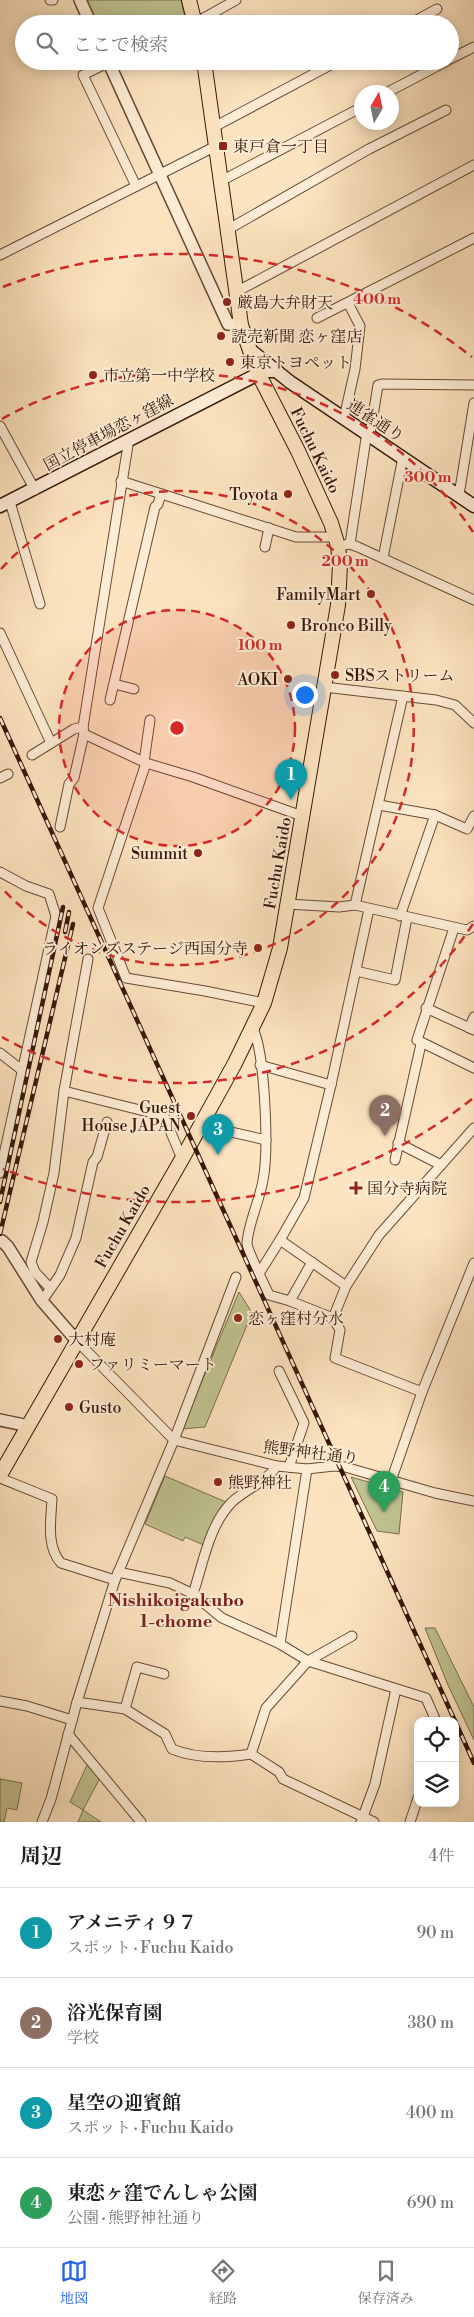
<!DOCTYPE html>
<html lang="ja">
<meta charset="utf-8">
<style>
body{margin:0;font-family:"Libre Bodoni","Noto Serif JP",serif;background:#f2f2f2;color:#222}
.controls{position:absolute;right:15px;bottom:15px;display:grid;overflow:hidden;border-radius:10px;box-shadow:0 2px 12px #0003}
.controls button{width:45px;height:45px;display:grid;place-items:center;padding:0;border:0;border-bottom:1px solid #e0e0e0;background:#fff;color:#222;font:25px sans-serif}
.compass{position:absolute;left:354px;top:85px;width:45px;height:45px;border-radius:50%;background:#fff;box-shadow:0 2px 12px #0003;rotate:9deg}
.you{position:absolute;left:304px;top:694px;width:18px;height:18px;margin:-12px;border:4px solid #fff;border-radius:50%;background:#1a73e8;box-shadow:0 0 0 8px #1a73e833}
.badge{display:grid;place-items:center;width:32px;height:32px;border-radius:50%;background:#2563eb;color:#fff;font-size:16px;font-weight:700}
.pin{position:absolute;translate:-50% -41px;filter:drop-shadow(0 1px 2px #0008)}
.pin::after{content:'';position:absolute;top:26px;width:18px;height:15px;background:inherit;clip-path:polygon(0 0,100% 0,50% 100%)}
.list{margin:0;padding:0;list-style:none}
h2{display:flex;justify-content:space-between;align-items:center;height:65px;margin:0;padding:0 20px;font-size:21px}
h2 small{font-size:16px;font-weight:400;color:#767676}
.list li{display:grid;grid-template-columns:32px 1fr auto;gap:15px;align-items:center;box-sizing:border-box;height:90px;padding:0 20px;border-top:1px solid #e0e0e0}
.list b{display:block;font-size:19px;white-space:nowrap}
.list p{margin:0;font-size:16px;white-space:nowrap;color:#767676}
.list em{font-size:16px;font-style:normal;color:#767676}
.icon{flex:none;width:28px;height:28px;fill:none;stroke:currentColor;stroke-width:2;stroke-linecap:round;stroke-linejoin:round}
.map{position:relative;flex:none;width:474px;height:1822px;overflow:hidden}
.search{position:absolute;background:#fff;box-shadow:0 2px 12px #0003;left:15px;right:15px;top:15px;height:55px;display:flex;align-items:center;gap:12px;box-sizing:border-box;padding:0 18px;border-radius:28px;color:#767676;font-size:19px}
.sheet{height:425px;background:#fff}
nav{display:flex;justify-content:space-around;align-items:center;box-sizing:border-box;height:70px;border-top:1px solid #e0e0e0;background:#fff;font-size:14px;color:#767676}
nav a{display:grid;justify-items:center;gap:2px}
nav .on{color:#2563eb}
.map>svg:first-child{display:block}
.green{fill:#c0c491;stroke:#7c6d4c}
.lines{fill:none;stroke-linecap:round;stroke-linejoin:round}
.minor-casing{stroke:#684a36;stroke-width:11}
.tertiary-casing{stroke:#684a36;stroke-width:14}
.secondary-casing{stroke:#371608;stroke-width:15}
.primary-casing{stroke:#371608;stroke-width:16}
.minor{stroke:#feedd6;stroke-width:9}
.tertiary{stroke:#feedd6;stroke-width:11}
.secondary{stroke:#feedd6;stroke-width:12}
.primary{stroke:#fde4c0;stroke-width:14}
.rail-casing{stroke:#371608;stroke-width:4.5}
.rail{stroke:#feedd6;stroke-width:2.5;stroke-dasharray:8;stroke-linecap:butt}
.ring{fill:none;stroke:#d62828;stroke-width:2.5;stroke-dasharray:9 6}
.poi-dot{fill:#8f2418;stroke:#feedd6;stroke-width:2}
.labels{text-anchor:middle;stroke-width:4;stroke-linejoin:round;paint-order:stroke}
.poi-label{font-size:16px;fill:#371608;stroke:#feedd6;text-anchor:start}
.street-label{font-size:16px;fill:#371608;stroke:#feedd6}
.neighbourhood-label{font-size:18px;font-weight:bold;fill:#7a1f14;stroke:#feedd6}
.centre{fill:#d62828;stroke:#feedd6;stroke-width:2.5}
.ring-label{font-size:15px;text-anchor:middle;font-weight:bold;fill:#d62828;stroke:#feedd6;stroke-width:4;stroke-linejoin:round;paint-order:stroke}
</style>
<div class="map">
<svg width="474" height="1822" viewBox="0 0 474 1822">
<rect width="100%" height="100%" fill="#fde4c0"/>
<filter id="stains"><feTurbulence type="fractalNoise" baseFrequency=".004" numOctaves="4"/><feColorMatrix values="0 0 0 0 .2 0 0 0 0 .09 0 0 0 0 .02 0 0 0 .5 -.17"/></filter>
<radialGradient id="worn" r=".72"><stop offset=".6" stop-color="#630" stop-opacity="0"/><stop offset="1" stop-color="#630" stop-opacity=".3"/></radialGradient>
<g class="green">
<polygon points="87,0 181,0 185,17 173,24 97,24"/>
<polygon points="239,1292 252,1313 205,1427 182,1429"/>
<polygon points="165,1476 226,1502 206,1546 185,1537 183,1541 145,1524"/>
<polygon points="351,1477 403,1492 399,1534 377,1531"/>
<polygon points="425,1628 435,1628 474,1707 474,1740 448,1685"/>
<polygon points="87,1765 100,1778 83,1810 101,1822 78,1822 83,1810 70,1802"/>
<polygon points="0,1779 22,1783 17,1810 7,1808 4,1822 0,1822"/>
</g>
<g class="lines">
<g class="minor-casing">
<g id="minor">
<polyline points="50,0 53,0"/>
<polyline points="195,23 236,0"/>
<polyline points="409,24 437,9"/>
<polyline points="450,59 474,47"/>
<polyline points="109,62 83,75 136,186"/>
<polyline points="388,92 447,61"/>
<polyline points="214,127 338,61"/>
<polyline points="221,181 362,107"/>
<polyline points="227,230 369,149 446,110"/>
<polyline points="0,255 216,146"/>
<polyline points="236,292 474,165"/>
<polyline points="317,318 474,238"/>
<polyline points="344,418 355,369 360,326 348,303"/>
<polyline points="0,426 35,490"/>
<polyline points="370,434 378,385 382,384 474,385"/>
<polyline points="121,481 296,537 335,537"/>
<polyline points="459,495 474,403"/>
<polyline points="10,502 40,604"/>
<polyline points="350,544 367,432"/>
<polyline points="338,546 350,544 358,547 474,600"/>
<polyline points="265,547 269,528"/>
<polyline points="383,558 403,457"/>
<polyline points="0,633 51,743"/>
<polyline points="114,684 134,689"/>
<polyline points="324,687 436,700 455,705 474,723"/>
<polyline points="110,700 155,507 158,504 161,494"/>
<polyline points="84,734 146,763 193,777 302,816"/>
<polyline points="32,755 74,729 83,727"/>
<polyline points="144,762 150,720"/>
<polyline points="146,763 98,908 126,978 205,991 264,1003"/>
<polyline points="0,778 8,774"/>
<polyline points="379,805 435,815 467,829 474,816"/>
<polyline points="60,827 69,784 74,778 84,734 83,727 129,439"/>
<polyline points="0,872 26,886 49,894 56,916 0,1173"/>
<polyline points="287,904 339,907 355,905 467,930 474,926"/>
<polyline points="355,905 403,696"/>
<polyline points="400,916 435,815"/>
<polyline points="454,928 417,1040 474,1068"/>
<polyline points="356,971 395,980 407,918"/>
<polyline points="426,1008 474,1030"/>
<polyline points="469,1028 474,1017"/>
<path d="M 253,1029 C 265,1053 269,1151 263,1180 C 260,1199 248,1225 247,1243 C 247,1250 265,1286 269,1295 L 290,1301 L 333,1318 L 340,1330 L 335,1358 L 422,1392"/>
<polyline points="0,1053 23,1071"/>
<polyline points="260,1065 331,1085 304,1198 280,1240 346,1286"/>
<polyline points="331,1085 369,909"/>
<polyline points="64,1091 164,1116 182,1159"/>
<polyline points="200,1125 266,1140"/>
<polyline points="398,1143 441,1165"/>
<polyline points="395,1160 421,1044"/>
<polyline points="260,1272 280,1240"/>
<polyline points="50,1288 35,1272 31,1262 43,1222 54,1173 64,1091 88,959"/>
<polyline points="42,1301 60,1275 76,1238 93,1162 97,1157 107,1122"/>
<polyline points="290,1301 312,1262"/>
<polyline points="333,1318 346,1286 379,1235 474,1128"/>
<polyline points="76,1340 174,1440"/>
<polyline points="279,1371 304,1423 289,1467"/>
<polyline points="174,1440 277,1466 307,1469 334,1466 345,1467 435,1493 474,1501"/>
<path d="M 0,1478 L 52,1499 C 51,1519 46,1547 61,1563 L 115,1580"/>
<polyline points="391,1481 422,1392 474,1263"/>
<polyline points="118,1572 170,1583 193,1594 222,1618 280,1644 308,1661 426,1698 436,1721"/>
<path d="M 193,1594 C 203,1564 209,1525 232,1502 C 246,1489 266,1482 277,1466"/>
<polyline points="280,1644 307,1469"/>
<polyline points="0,1701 27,1706 72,1720"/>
<path d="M 77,1702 L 125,1709 L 165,1734 L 172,1749 C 196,1759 225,1758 251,1754 L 279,1772 L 283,1779 L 374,1822"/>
<polyline points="125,1709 137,1667 164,1674"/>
<polyline points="68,1734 141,1822"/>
<polyline points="251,1754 266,1708 308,1661 352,1636"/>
<polyline points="42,1822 51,1799 77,1702 115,1580 174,1440 236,1277"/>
<polyline points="361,1822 375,1784 396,1689"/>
<polyline points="410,1822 418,1798"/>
</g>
</g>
<g class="tertiary-casing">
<g id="tertiary">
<polyline points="80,0 91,24"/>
<polyline points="108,61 228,324 241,325"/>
<polyline points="2,1241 8,1247 42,1301 76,1340"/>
<polyline points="0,1420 29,1426"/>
</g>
</g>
<g class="secondary-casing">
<g id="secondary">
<polyline points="249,349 290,382 474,506"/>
<polyline points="0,506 264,371 277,371"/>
</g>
</g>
<g class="primary-casing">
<g id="primary">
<polyline points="189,0 195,24"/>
<polyline points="0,1475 182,1159 235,1063 264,1003 280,948 338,605 340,564 338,546 331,523 298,451 258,373 241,325 204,61"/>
</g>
</g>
<use href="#minor" class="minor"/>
<use href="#tertiary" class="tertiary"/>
<use href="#secondary" class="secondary"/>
<use href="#primary" class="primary"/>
<g class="rail-casing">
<g id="rail">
<polyline points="0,718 455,1721"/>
<polyline points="65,932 69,912"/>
<polyline points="0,1202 63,907"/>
<polyline points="0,1234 73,924"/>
<polyline points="455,1721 474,1763"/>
</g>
</g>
<use href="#rail" class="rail"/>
</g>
<circle cx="177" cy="728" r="118" fill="#d62828" fill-opacity=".12"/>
<g class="ring">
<circle cx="177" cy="728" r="118"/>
<path d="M1 569A237 237 0 1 1 1 887"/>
<path d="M473 924A355 355 0 0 1 2 1037M2 419A355 355 0 0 1 473 532"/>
<path d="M472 1099A474 474 0 0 1 3 1169M3 287A474 474 0 0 1 472 357"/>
</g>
<g class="poi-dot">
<rect x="218" y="141" width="10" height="10" rx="2.5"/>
<circle cx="227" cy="302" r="5"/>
<circle cx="221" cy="336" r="5"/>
<circle cx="230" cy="362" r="5"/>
<circle cx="93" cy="375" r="5"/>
<circle cx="288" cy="494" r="5"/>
<circle cx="371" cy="594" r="5"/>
<circle cx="291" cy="625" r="5"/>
<circle cx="335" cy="675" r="5"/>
<circle cx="288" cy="679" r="5"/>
<circle cx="198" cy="853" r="5"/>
<circle cx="258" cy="948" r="5"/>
<circle cx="191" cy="1116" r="5"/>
<path d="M353.5 1180.5h5v5h5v5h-5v5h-5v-5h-5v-5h5z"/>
<circle cx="238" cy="1318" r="5"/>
<circle cx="58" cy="1339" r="5"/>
<circle cx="79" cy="1364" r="5"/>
<circle cx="69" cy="1407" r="5"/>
<circle cx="218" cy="1482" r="5"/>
</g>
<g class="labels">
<g class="poi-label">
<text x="233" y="152">東戸倉一丁目</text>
<text x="237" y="308">厳島大弁財天</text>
<text x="231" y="342">読売新聞 恋ヶ窪店</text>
<text x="240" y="368">東京トヨペット</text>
<text x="103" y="381">市立第一中学校</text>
<text x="278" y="500" text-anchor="end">Toyota</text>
<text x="361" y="600" text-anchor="end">FamilyMart</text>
<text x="301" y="631">Bronco Billy</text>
<text x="345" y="681">SBSストリーム</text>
<text x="278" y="685" text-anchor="end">AOKI</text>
<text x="188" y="859" text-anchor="end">Summit</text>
<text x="248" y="954" text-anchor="end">ライオンズステージ西国分寺</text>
<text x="181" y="1113" text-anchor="end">Guest<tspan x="181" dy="18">House JAPAN</tspan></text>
<text x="367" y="1194">国分寺病院</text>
<text x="248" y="1324">恋ヶ窪村分水</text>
<text x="68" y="1345">大村庵</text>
<text x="89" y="1370">ファリミーマート</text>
<text x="79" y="1413">Gusto</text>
<text x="228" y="1488">熊野神社</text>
</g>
<g class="street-label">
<text transform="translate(376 420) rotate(33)" y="6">連雀通り</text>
<text transform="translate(108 432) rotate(-28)" y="6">国立停車場恋ヶ窪線</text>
<text transform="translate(316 450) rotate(64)" y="6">Fuchu Kaido</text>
<text transform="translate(277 863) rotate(-80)" y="6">Fuchu Kaido</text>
<text transform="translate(122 1226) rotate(-60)" y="6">Fuchu Kaido</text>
<text transform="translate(311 1452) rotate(7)" y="6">熊野神社通り</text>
</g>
<g class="neighbourhood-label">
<text x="176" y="1606">Nishikoigakubo<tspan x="176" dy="21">1-chome</tspan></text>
</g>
</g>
<circle cx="177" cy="728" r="8" class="centre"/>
<g class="ring-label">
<text x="377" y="304">400 m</text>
<text x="428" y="482">300 m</text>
<text x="345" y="566">200 m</text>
<text x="260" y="650">100 m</text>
</g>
<rect width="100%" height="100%" filter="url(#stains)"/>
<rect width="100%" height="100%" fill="url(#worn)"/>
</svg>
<div class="controls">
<button><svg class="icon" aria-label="locate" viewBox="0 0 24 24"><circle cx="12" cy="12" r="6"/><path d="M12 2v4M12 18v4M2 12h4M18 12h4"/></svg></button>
<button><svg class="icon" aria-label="layers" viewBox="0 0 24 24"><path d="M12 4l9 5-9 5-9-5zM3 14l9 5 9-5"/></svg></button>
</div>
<svg class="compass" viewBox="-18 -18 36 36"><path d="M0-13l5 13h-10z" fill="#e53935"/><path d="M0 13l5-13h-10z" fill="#767676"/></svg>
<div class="you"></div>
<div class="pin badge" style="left:291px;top:800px;background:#0f9aa8">1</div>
<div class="pin badge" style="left:385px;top:1136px;background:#8d6e63">2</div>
<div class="pin badge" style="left:218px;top:1155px;background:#0f9aa8">3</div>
<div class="pin badge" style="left:384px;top:1512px;background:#2e9e5b">4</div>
<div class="search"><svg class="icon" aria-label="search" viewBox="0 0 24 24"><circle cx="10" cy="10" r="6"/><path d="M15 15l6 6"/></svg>ここで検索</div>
</div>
<section class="sheet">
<h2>周辺<small>4件</small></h2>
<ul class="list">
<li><span class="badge" style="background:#0f9aa8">1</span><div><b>アメニティ９７</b><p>スポット · Fuchu Kaido</p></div><em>90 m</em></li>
<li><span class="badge" style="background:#8d6e63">2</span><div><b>浴光保育園</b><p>学校</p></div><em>380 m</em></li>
<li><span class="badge" style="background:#0f9aa8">3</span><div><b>星空の迎賓館</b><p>スポット · Fuchu Kaido</p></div><em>400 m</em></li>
<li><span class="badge" style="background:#2e9e5b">4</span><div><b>東恋ヶ窪でんしゃ公園</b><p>公園 · 熊野神社通り</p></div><em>690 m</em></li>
</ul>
</section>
<nav>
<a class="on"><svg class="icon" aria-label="map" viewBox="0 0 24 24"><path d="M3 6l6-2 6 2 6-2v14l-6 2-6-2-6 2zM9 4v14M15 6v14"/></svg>地図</a>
<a><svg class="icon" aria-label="directions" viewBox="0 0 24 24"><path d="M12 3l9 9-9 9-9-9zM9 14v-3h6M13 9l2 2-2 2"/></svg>経路</a>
<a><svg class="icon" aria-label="saved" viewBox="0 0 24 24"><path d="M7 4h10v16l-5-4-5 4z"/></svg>保存済み</a>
</nav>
